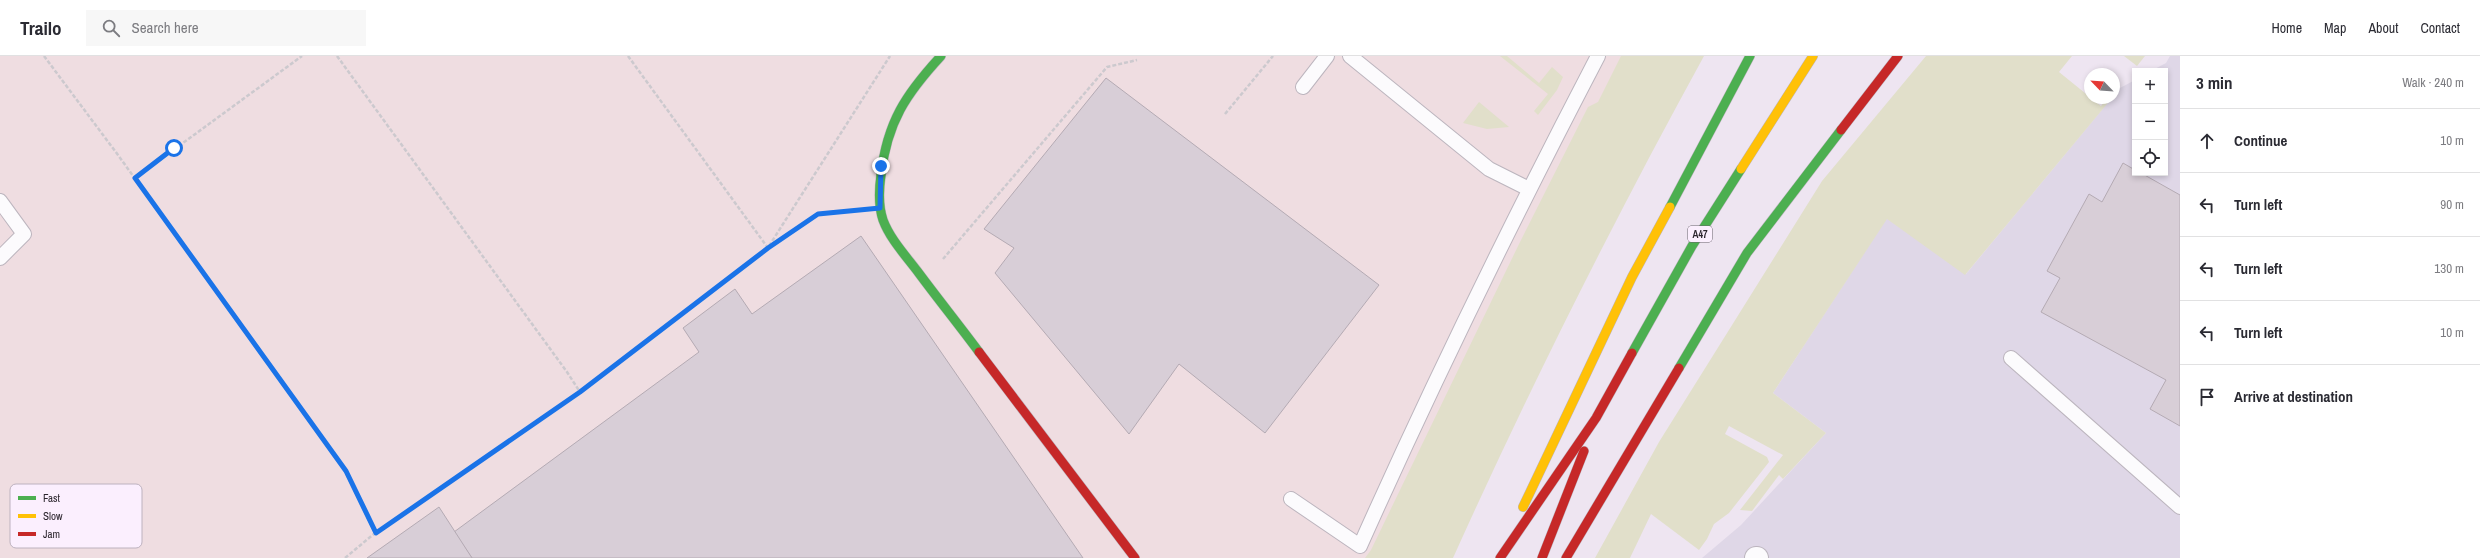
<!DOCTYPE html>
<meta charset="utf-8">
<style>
body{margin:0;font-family:"Archivo Narrow",sans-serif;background:#f7f7f7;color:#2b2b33}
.controls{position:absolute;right:12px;top:12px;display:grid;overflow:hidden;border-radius:0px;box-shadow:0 2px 6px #0003}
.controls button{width:36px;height:36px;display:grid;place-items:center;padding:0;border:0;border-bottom:1px solid #e1e1e2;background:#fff;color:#2b2b33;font:20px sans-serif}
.compass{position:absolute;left:2084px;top:12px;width:36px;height:36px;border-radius:50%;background:#fff;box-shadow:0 2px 6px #0003;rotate:295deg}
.stop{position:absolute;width:12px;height:12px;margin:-9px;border:3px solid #1a73e8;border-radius:50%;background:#fff}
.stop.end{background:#1a73e8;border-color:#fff;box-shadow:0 1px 4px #0008}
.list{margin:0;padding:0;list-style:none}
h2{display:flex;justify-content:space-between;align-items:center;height:52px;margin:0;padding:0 16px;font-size:17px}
h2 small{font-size:13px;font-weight:400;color:#7c7c81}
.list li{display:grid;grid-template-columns:26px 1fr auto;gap:12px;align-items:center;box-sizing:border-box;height:64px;padding:0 16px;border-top:1px solid #e1e1e2}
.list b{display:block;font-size:15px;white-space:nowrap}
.list em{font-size:13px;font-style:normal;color:#7c7c81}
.icon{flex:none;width:22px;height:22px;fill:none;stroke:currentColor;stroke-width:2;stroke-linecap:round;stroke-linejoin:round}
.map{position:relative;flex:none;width:2180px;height:502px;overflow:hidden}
header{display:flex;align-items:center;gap:24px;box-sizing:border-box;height:56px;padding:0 20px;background:#fff;border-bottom:1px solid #e1e1e2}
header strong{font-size:19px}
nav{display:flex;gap:22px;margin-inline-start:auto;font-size:14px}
.search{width:280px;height:36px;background:#f7f7f7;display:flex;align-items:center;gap:10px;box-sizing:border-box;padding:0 14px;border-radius:0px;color:#7c7c81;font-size:15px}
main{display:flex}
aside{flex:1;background:#fff}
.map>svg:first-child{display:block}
.commercial{fill:#efdde1}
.industrial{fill:#dfd7e7}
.green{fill:#e1dfca}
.building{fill:#d8ced7;stroke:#b4aab3}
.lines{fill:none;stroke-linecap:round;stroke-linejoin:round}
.lane-casing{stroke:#bcb5be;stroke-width:16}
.street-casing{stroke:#bcb5be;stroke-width:24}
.fast-casing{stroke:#bcb5be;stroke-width:10}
.slow-casing{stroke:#bcb5be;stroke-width:10}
.jam-casing{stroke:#bcb5be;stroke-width:10}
.path{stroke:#ccc9ce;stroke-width:2.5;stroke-dasharray:4 2;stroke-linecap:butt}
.lane{stroke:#fcfbfd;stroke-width:14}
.street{stroke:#fcfbfd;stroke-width:22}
.fast{stroke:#4caf50;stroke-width:9}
.slow{stroke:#ffc107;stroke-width:9}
.jam{stroke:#c62828;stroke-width:9}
.route{stroke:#1a73e8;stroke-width:5}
.labels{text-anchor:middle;stroke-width:3.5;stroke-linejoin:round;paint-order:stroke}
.shield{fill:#fbeffe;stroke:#69626c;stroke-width:1}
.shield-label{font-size:10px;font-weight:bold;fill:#2b252d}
.key{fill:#fbeffe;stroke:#bdb2bf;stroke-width:1}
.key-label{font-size:11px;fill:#2b252d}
</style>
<header>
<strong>Trailo</strong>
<div class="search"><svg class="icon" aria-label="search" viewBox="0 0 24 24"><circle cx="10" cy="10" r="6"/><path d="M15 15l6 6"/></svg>Search here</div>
<nav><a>Home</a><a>Map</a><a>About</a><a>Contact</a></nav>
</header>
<main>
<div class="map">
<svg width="2180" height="502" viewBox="0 0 2180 502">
<rect width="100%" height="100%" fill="#eee5f1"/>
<polygon class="commercial" points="0,0 1624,0 1414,502 0,502"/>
<polygon class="industrial" points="2170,0 2180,0 2180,502 1702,502 1741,469 1826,377 1773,337 1887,162 1966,218 2120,32 2135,24 2135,117 2165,117 2165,15 2151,15 2166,7"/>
<g class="green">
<polygon points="1500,0 1507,0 1539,27 1552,11 1563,21 1557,34 1538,59 1534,55 1548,38"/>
<path d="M 1621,0 L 1704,0 C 1614,164 1530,331 1453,502 L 1365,502 L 1371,494 L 1519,188 L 1588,51 L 1598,46 Z"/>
<polygon points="1926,0 2072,0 2059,16 2101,50 2107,42 2112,42 1965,219 1887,163 1773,337 1826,377 1783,423 1779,419 1752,455 1740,454 1783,399 1729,370 1725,378 1767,401 1769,406 1729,457 1714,468 1707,483 1699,494 1651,458 1630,502 1595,502 1659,386 1822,125"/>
<polygon points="2124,0 2145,0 2137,10"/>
<polygon points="1479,46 1509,71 1487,73 1463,67"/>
</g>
<g class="building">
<polygon points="1106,22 1379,229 1265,377 1179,308 1129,378 995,217 1014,192 984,173"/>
<polygon points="2123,107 2135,114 2135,117 2141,117 2180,139 2180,370 2150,353 2166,324 2041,256 2060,222 2047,215 2089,138 2102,146"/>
<polygon points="861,180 1083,502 472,502 454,476 699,296 683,272 735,233 752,258"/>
<polygon points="439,451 472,502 367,502"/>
</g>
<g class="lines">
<g class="lane-casing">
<g id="lane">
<polyline points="1350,0 1489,113 1529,133"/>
<polyline points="1303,31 1327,0"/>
<polyline points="0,145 24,178 0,202"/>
<polyline points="2011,302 2180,451"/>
<path d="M 1291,443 L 1360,490 C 1434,324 1514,161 1598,0"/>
</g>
</g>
<g class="street-casing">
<polyline id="street" points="1756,502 1757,502"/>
</g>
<g class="fast-casing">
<g id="fast">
<path d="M 941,0 C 906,38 887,66 881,119 C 879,133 878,149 883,164 C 890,183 906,200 918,216 C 938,243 959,269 979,296"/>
<polyline points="1670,151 1750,0"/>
<polyline points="1632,297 1692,190 1741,113"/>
<polyline points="1679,312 1747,197 1841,74"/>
</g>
</g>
<g class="slow-casing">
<g id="slow">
<polyline points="1741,113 1813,0"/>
<polyline points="1523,451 1632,221 1670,151"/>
</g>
</g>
<g class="jam-casing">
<g id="jam">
<polyline points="1841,74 1898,0"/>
<polyline points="979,296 1135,502"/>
<polyline points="1500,502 1596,362 1632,297"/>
<polyline points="1542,502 1584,395"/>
<polyline points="1566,502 1679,312"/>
</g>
</g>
<g class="path">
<polyline points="44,0 118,99 345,415 375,477"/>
<polyline points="337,0 567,316 580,336"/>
<polyline points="628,0 768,192"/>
<polyline points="1225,58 1273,0"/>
<polyline points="135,122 302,0"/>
<polyline points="769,190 890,0"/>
<polyline points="943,203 1107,11 1137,4"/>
<polyline points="345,502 375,477 580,336 768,192 818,158 854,154"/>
</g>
<use href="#lane" class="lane"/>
<use href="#street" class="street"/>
<use href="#fast" class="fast"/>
<use href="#slow" class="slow"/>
<use href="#jam" class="jam"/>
</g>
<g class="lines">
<polyline class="route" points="174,92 135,122 346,415 376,477 580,336 768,192 818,158 880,152 881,110"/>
</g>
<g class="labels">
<rect class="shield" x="1688" y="170" width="24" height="16" rx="3"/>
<g class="shield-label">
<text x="1700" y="182">A47</text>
</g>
</g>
<rect x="10" y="428" width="132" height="64" rx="6" class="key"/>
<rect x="18" y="440" width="18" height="4" fill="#4caf50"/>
<rect x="18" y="458" width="18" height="4" fill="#ffc107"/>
<rect x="18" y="476" width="18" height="4" fill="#c62828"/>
<g class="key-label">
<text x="43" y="446">Fast</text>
<text x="43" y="464">Slow</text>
<text x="43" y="482">Jam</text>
</g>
</svg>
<div class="controls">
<button>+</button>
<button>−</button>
<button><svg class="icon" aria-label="locate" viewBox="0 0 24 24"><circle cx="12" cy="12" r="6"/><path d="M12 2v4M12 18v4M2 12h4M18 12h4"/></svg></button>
</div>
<svg class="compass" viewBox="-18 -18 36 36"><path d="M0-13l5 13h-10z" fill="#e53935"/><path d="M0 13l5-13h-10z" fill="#7c7c81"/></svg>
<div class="stop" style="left:174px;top:92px"></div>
<div class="stop end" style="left:881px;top:110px"></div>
</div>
<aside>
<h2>3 min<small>Walk · 240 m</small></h2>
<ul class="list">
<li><svg class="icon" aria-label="ahead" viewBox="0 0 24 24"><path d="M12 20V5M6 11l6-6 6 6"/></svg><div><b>Continue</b></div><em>10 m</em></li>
<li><svg class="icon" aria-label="left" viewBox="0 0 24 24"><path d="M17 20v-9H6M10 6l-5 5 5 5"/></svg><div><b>Turn left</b></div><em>90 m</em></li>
<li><svg class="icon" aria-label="left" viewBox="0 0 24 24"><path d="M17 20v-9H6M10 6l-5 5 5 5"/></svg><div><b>Turn left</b></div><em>130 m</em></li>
<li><svg class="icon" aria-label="left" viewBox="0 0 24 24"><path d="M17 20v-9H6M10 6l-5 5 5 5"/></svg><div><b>Turn left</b></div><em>10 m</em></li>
<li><svg class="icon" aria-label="arrive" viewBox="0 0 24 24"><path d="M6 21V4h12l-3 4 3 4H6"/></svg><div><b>Arrive at destination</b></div></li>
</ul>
</aside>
</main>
